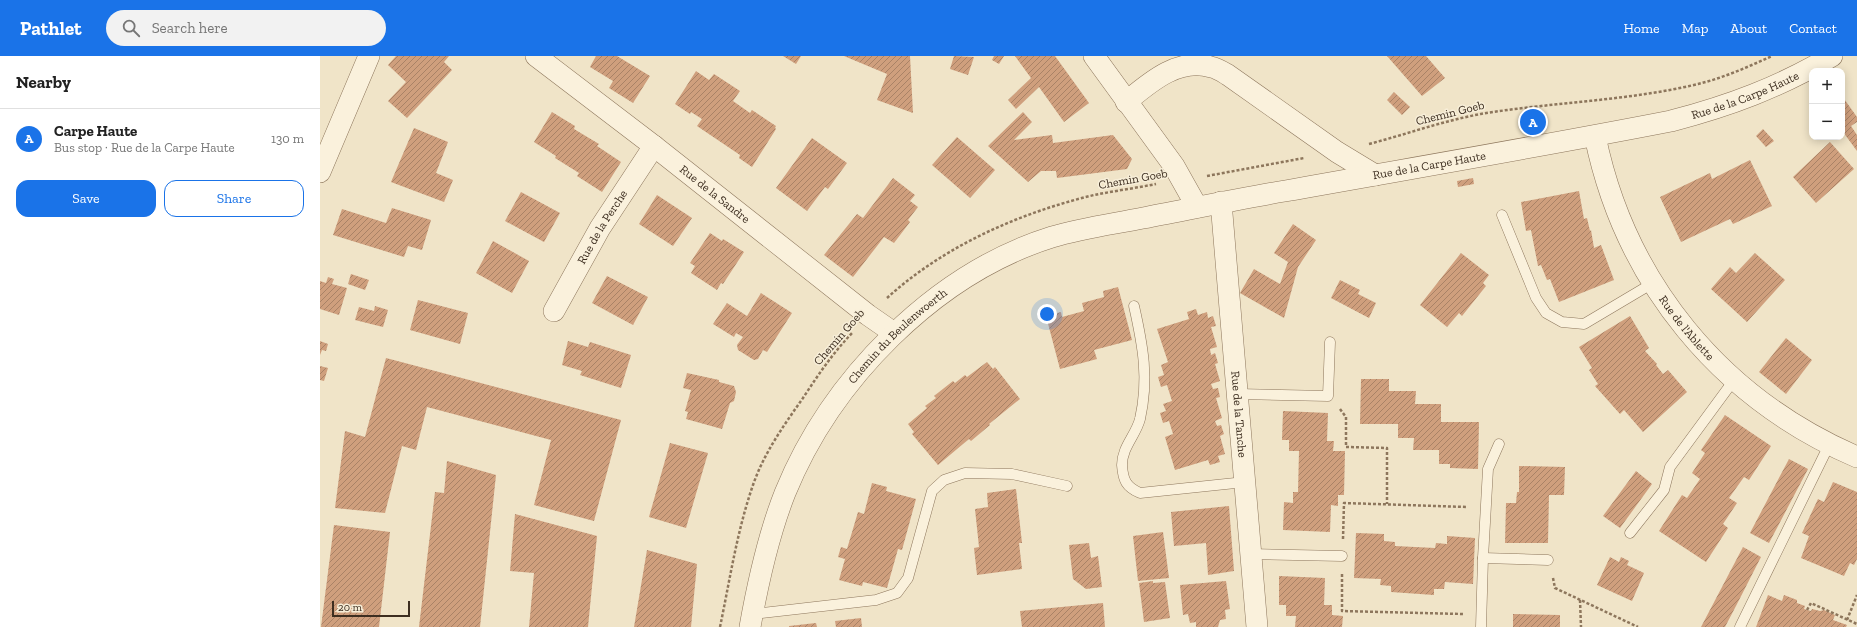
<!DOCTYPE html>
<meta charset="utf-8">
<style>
body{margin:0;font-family:"Zilla Slab",serif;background:#f2f2f2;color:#222}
.controls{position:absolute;right:12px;top:12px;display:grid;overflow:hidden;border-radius:8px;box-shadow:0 2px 10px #0003}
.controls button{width:36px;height:36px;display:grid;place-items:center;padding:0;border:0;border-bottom:1px solid #e0e0e0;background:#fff;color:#222;font:20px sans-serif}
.scale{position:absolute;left:12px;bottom:10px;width:78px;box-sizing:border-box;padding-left:4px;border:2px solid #3d2e20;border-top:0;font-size:11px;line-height:14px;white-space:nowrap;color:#3d2e20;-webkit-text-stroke:3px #f7eed8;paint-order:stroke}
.you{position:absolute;left:727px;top:258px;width:14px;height:14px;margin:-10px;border:3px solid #fff;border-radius:50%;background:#1a73e8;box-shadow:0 0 0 6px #1a73e833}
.badge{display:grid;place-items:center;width:26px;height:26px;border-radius:50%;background:#1a73e8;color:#fff;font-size:13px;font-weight:700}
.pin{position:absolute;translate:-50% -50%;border:2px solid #fff;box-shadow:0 1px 4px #0006}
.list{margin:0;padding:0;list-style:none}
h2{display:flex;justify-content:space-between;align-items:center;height:52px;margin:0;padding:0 16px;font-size:17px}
h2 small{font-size:13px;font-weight:400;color:#767676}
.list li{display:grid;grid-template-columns:26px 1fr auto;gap:12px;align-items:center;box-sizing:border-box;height:60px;padding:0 16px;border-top:1px solid #e0e0e0}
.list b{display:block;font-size:15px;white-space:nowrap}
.list p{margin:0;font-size:13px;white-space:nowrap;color:#767676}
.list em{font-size:13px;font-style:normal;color:#767676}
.actions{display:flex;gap:8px;padding:12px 16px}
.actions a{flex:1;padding:9px 0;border:1px solid #1a73e8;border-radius:12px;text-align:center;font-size:14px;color:#1a73e8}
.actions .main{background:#1a73e8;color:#fff}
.icon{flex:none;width:22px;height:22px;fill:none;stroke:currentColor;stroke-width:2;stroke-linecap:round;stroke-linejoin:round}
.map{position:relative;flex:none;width:1537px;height:571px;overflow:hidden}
header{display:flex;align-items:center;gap:24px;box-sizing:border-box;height:56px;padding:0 20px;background:#1a73e8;color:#fff}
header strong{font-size:19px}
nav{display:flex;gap:22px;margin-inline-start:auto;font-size:14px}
.search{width:280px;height:36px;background:#f2f2f2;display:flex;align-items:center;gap:10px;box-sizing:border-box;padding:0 14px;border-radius:22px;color:#767676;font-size:15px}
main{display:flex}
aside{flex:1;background:#fff}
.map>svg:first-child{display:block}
.building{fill:url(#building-hatch)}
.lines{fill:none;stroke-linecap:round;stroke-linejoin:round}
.service-casing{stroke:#8d765c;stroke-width:11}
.minor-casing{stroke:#8d765c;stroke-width:22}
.path{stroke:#8d765c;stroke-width:2.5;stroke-dasharray:3 2;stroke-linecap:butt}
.service{stroke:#faf1dc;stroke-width:10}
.minor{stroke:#faf1dc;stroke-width:21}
.labels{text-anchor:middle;stroke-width:3;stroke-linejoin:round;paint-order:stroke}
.street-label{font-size:12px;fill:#3d2e20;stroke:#f7eed8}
</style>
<header>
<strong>Pathlet</strong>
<div class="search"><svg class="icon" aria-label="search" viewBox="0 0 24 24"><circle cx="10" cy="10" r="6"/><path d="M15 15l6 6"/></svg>Search here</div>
<nav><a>Home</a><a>Map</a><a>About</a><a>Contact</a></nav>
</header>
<main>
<aside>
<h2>Nearby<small></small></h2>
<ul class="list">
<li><span class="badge">A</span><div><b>Carpe Haute</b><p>Bus stop · Rue de la Carpe Haute</p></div><em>130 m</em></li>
</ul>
<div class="actions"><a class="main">Save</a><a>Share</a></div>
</aside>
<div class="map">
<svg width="1537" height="571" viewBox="0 0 1537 571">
<defs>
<pattern id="building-hatch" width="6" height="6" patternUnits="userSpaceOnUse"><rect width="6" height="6" fill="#cf9f7d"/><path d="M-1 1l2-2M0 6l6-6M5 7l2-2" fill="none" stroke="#a98266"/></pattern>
</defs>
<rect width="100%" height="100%" fill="#f0e4c8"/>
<g class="building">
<polygon points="76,0 129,0 124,6 132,14 87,62 68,45 86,26 68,9"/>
<polygon points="276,0 297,0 330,20 313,47 289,32 293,25 270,11"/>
<polygon points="463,0 481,0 476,8"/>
<polygon points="524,0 590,0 593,57 557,44 567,18"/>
<polygon points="634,0 654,1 648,19 630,13"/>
<polygon points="674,0 684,0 679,8 672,4"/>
<polygon points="695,0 735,0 769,47 744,66 719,31 696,53 688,44 711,22"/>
<polygon points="1067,0 1106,0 1125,22 1102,40"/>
<polygon points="376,15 389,24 394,18 420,35 413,45 430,57 432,54 456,70 455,72 456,73 432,111 419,102 420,99 377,70 382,63 371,56 370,58 355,48"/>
<polygon points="1074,36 1090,51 1082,59 1067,44"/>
<polygon points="1522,40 1537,61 1537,66 1531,70 1537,79 1537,95 1523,76 1522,77"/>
<polygon points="232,56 255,70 254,73 279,88 277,90 301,106 282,136 257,120 259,117 235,102 236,100 214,86"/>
<polygon points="703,56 712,66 694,84 732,79 733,87 793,79 812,103 807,113 737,122 736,115 721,115 708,126 668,90"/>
<polygon points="1221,63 1222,69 1206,72 1205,66"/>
<polygon points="94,72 128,86 116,117 133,124 124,146 71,126"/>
<polygon points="1443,73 1454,85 1446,91 1436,80"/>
<polygon points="637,81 675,114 650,142 612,109"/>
<polygon points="492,82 527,107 508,133 505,131 487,155 456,132"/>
<polygon points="1510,86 1534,113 1496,147 1473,121"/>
<polygon points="1430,104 1452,150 1413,168 1410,163 1361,186 1340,141 1390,117 1392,123"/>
<polygon points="573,122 595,139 590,145 598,151 588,164 590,166 574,187 564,181 533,221 504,199 537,158 543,162"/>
<polygon points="1153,122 1154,128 1138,131 1137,125"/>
<polygon points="1259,135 1264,163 1267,162 1270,175 1271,174 1274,192 1281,189 1294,224 1239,246 1230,223 1227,224 1221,209 1218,210 1211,174 1206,175 1201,146"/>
<polygon points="201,136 240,157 224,186 185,165"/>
<polygon points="337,139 372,162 353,190 319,168"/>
<polygon points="72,152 111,164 102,194 88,190 84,201 13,179 22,153 66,167"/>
<polygon points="973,168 996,184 978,211 964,262 920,237 934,213 960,228 968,206 954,197"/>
<polygon points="390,177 402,185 403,183 424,196 403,228 401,227 397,234 371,217 375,210 370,207"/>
<polygon points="173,185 209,205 192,237 156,217"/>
<polygon points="1141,197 1169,219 1163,227 1166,230 1142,260 1139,257 1127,271 1100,249"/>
<polygon points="1435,197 1465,224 1427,266 1391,233 1410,211 1416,217"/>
<polygon points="31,218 49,224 45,234 28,228"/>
<polygon points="287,220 328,241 313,269 272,247"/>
<polygon points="8,221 14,223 12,228 27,232 19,259 0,253 0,225 6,227"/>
<polygon points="1020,224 1040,234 1038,238 1056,247 1049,262 1011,242"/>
<polygon points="798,231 812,284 774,294 777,303 740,313 726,260 741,256 742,261 764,255 762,247 784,241 783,235"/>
<polygon points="441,237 472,257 447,296 443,294 438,303 434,304 418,294 417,289 423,281 416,277 414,281 393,268 407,247 427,260"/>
<polygon points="98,244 148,257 140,288 90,274"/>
<polygon points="55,250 68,254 63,271 35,264 39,251 54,255"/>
<polygon points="876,253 878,259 887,256 888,262 893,260 896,270 891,271 897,291 890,293 891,299 895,297 898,307 895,308 900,325 891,328 893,333 898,332 900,341 896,342 902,362 895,365 897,370 901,369 904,378 900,380 905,398 898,400 900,406 890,409 888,404 855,414 845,381 853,378 849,365 843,367 840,357 846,355 843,348 852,345 847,329 841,331 838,321 844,319 841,309 848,306 837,273 869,263 867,256"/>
<polygon points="1310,260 1329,292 1325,295 1337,308 1336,309 1343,318 1348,314 1367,336 1323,376 1304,354 1300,358 1275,330 1278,328 1269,314 1272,312 1259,291"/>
<polygon points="1466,282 1492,304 1466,338 1439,316"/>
<polygon points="0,285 8,288 6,295 2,294 0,299"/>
<polygon points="248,285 268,291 270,286 311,299 301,332 260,319 262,315 242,309"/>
<polygon points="66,302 301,364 274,465 214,449 231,384 107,351 96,394 82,390 65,457 15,452 25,375 45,381"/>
<polygon points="667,306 673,313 675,311 700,343 669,368 670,369 651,385 649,383 618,409 592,378 594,376 588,368 607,352 605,350 616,342 614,340 633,325 635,327 645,319 647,321"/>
<polygon points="0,310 8,312 4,325 0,324"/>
<polygon points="367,317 399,324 399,326 414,330 416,336 414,345 410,347 402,373 366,363 368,356 365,355 371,334 363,332"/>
<polygon points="1041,323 1069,323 1069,335 1096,335 1095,348 1121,348 1121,366 1159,366 1158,413 1130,412 1130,408 1119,408 1119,394 1093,394 1094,382 1078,382 1078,368 1040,368"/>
<polygon points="963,355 1008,357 1007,385 1014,385 1013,395 1025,395 1024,439 1018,439 1018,450 1011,449 1010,476 963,474 964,446 973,447 973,436 978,436 979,395 969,395 969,384 962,384"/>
<polygon points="1405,359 1451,390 1429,424 1424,421 1409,442 1417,447 1403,468 1408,472 1386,506 1339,475 1362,439 1367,442 1380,423 1372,417 1385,397 1381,394"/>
<polygon points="350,387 388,397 366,472 329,461"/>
<polygon points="1469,403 1488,413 1449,487 1430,477"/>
<polygon points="127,405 176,419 160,571 99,571 115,436 124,437"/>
<polygon points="1199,410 1245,411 1244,439 1229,439 1228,487 1185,487 1186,447 1196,447 1197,436 1199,436"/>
<polygon points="1316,415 1332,428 1300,472 1283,460"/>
<polygon points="1513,426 1537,436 1537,503 1534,509 1530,507 1524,520 1481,502 1489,480 1482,477 1498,443 1504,446"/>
<polygon points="552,427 567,431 566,435 596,443 582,494 578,493 567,532 543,526 542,530 519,524 525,503 518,501 521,491 527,493 538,456 544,458"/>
<polygon points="696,433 702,487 699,487 702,513 657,519 654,492 659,491 655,453 668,451 667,437"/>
<polygon points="909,450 914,515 888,519 886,487 854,490 851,456"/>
<polygon points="195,458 277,480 268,571 209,571 214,517 190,515"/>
<polygon points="14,469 70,476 59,571 1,571"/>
<polygon points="843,476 849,522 818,525 813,480"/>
<polygon points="1036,477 1064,478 1064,485 1075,486 1075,490 1115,492 1116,487 1127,488 1127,480 1155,482 1153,528 1125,526 1124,533 1114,533 1114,539 1071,536 1071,530 1060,529 1061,523 1034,522"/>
<polygon points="769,487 771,502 778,500 782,531 766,533 753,523 749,489"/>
<polygon points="1423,491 1441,501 1417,548 1405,571 1381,571"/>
<polygon points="327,494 377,508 371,571 314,571"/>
<polygon points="1290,501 1299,506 1301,501 1309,505 1307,509 1324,517 1312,545 1277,529"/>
<polygon points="959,520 1005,522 1004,549 1012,549 1012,559 1023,560 1022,571 975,571 976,560 966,560 966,549 959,549"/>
<polygon points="833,525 833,527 845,526 850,562 824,566 819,527"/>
<polygon points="906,525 910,553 905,554 906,563 900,564 898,571 876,571 876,566 870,567 868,558 863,559 860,529"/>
<polygon points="1448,539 1462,545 1464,539 1477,544 1477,547 1485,550 1484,553 1491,555 1492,553 1500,555 1504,554 1515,559 1513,564 1527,569 1526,571 1436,571"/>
<polygon points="783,547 785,571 702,571 700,555"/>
<polygon points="1193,558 1240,559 1240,571 1193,571"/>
<polygon points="541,562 542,571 516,571 515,565"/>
<polygon points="496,567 497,571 469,571 469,570"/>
</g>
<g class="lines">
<g class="service-casing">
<g id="service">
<polyline points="1182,159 1216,242 1226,257 1242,266 1264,268 1333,227"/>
<path d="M 814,250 C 823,290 829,323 820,363 C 816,379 802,391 802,409 C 803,424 806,431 820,437 L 925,426"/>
<polyline points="918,338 1008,340 1010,286"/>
<polyline points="1310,477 1344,434 1350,411 1414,324"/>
<polyline points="931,498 1022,500"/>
<polyline points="1163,502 1168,413 1179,388"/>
<polyline points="433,558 556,544 577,537 588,522 612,435 624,424 645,417 692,418 747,430"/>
<polyline points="1161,571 1163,502 1228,504"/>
<polyline points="1420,571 1509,389"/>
</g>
</g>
<g class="minor-casing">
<g id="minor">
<path id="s1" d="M 216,0 L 334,90 L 548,259 L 574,277"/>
<polyline points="774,0 854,110 877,151"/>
<path d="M 806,46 C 829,27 858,1 891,11 C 897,12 903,16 908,19 L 1017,96 L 1055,119"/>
<path id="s2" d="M 1275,80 C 1305,226 1400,342 1537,401"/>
<polyline points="0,116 49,0"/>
<path id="s3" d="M 901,146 L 937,571"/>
<path id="s4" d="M 234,255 L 280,172 L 334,90"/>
<path id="s5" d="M 430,571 C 438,526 448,480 465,437 C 511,324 614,218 732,181 C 762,172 793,168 823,162 C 870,153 917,143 965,135 C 1093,112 1223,90 1351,65 C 1409,50 1460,31 1512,0"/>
</g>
</g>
<g class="path">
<path d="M 1049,88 C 1091,77 1131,62 1173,56 C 1241,46 1311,44 1378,28 C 1403,22 1428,11 1452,0"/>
<polyline points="887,120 984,102"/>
<path d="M 567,242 C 624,190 699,157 774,139 C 794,135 816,132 836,128"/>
<polyline points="1020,353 1026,361 1026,391 1067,392 1067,448"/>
<polyline points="1023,483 1024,447 1147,451"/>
<polyline points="1022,518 1022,555 1143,558"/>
<polyline points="1233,522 1235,532 1318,571"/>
<polyline points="1260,544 1261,571"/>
<polyline points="1487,554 1491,547 1537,568"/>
<polyline points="1527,564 1537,539"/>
<path d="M 400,571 C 410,523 417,475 433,429 C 444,397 464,369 483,342 C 498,319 513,297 532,277"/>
</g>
<use href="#service" class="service"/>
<use href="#minor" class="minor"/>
</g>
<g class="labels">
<g class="street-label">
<text dy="4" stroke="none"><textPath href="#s5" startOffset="1228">Rue de la Carpe Haute</textPath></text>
<text transform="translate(1130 57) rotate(-14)" y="4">Chemin Goeb</text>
<text dy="4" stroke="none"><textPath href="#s5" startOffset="904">Rue de la Carpe Haute</textPath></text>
<text transform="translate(813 123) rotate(-10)" y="4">Chemin Goeb</text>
<text dy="4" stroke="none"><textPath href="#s1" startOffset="226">Rue de la Sandre</textPath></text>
<text dy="4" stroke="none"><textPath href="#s4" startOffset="97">Rue de la Perche</textPath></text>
<text dy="4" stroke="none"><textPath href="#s2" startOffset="215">Rue de l'Ablette</textPath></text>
<text transform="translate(519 281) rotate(-49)" y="4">Chemin Goeb</text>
<text dy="4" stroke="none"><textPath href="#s5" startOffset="334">Chemin du Beulenwoerth</textPath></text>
<text dy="4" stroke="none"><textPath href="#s3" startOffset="213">Rue de la Tanche</textPath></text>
</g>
</g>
</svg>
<div class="controls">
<button>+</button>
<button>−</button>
</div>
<div class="scale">20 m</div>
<div class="you"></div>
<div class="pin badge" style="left:1213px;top:66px">A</div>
</div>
</main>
